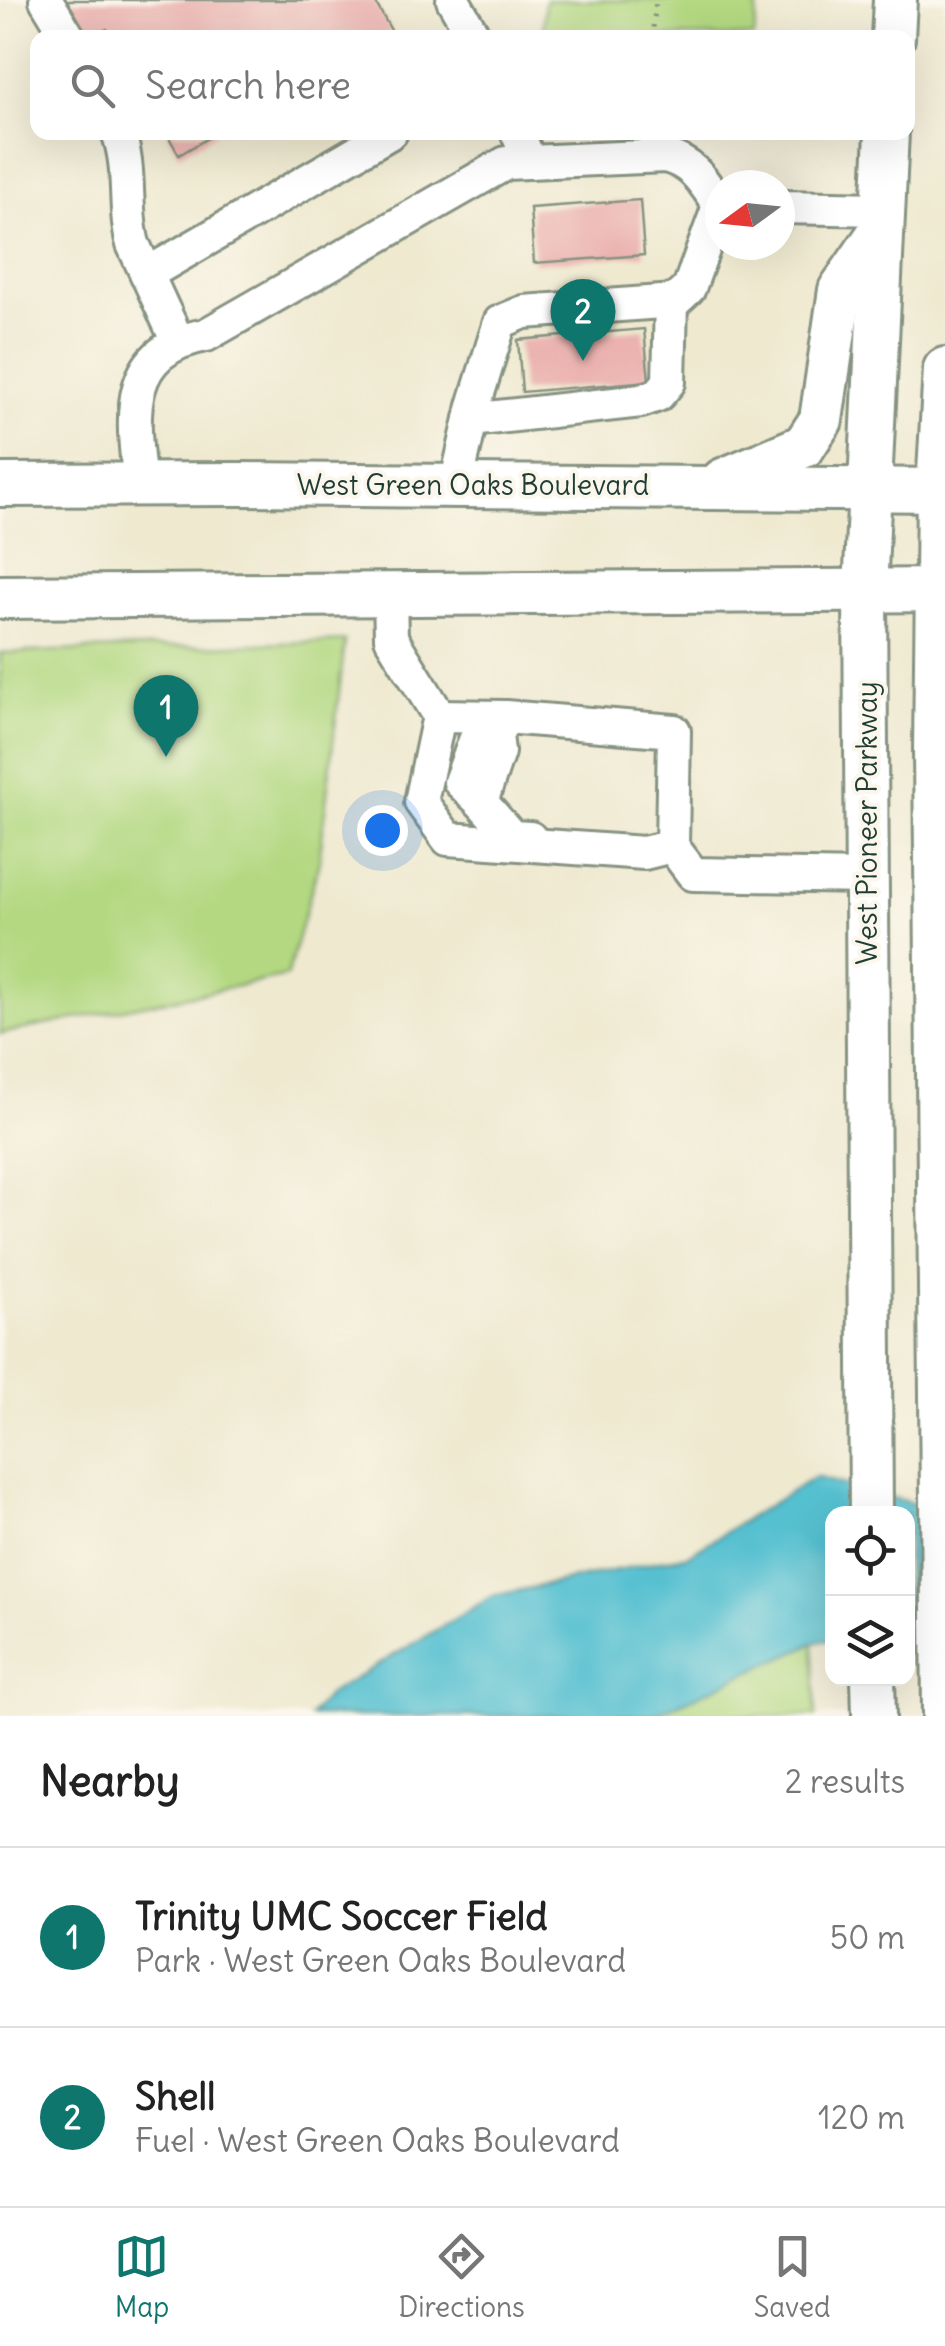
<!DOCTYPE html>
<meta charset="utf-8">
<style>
body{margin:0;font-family:Delius,sans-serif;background:#f6f6f6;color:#222}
.controls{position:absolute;right:30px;bottom:30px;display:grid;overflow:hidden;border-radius:20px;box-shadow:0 10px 40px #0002}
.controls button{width:90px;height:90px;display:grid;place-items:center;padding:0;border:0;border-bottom:2px solid #e0e0e0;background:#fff;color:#222;font:50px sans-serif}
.compass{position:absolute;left:705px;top:170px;width:90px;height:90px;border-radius:50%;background:#fff;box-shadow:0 10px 40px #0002;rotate:255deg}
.you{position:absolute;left:382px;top:830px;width:35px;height:35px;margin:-25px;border:8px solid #fff;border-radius:50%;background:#1a73e8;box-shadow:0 0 0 15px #1a73e833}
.badge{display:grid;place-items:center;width:65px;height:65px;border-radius:50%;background:#0f766e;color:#fff;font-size:32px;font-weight:700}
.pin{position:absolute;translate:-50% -82px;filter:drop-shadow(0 2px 5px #0008)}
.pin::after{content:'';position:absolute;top:52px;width:35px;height:30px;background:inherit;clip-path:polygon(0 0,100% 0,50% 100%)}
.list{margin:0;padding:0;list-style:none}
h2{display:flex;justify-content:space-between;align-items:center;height:130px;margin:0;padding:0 40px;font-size:42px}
h2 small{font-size:32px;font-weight:400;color:#767676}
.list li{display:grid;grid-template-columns:65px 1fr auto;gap:30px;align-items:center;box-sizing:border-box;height:180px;padding:0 40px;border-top:2px solid #e0e0e0}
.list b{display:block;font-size:38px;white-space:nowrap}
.list p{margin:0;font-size:32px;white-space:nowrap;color:#767676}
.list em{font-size:32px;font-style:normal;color:#767676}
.icon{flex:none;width:55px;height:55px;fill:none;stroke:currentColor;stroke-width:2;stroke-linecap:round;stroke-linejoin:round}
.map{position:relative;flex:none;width:945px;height:1716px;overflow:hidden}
.search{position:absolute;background:#fff;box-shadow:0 10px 40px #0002;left:30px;right:30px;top:30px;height:110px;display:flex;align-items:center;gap:25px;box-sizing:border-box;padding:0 35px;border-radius:20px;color:#767676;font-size:38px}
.sheet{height:490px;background:#fff}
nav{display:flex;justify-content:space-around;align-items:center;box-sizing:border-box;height:140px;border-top:2px solid #e0e0e0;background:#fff;font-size:28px;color:#767676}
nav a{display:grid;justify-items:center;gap:5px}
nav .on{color:#0f766e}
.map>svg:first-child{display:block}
.green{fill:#b3d881;stroke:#698a5a;stroke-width:2.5}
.water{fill:#55c0d0;stroke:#3a7e82;stroke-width:2.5}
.building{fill:#ebb2af}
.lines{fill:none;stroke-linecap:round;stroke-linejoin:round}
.minor-casing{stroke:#879382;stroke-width:38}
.major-casing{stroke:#879382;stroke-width:48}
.path{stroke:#879382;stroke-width:5;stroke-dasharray:2.5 8;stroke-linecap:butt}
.minor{stroke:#fff;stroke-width:32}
.major{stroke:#fff;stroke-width:42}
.labels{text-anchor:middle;stroke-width:8;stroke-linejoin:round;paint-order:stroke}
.street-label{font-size:28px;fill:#1f3d34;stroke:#fbf7ec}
</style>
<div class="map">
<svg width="945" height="1716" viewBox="0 0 945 1716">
<rect width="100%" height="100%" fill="#fbf7ec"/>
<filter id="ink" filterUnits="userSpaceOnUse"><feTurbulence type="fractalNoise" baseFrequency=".01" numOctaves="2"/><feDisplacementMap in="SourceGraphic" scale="20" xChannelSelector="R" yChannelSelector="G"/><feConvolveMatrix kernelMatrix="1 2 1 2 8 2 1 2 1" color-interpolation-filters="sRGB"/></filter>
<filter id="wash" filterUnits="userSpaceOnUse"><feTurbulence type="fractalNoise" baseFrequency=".0048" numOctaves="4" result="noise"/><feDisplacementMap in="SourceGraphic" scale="40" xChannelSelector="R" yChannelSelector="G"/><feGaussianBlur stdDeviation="2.25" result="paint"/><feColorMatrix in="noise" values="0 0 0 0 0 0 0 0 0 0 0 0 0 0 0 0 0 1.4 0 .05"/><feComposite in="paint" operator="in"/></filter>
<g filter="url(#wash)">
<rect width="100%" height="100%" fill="#efe9d0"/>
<g class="green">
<polygon points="545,0 758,0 754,37 543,37"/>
<polygon points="345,641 319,862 287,976 0,1034 0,653"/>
<polygon points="814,1643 816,1716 650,1716"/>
</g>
<polygon class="water" points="815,1477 945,1512 945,1619 908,1626 908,1514 832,1514 832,1639 814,1643 650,1716 310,1716 329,1694 493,1596 688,1555"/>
<g id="blocks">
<g class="building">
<polygon points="64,0 374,0 392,32 383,38 111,38 107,29 85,38"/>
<polygon points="166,132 218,132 179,155"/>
<polygon points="640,200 644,255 534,263 530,208"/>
<polygon points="644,329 649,381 522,392 518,340"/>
</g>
</g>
</g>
<g filter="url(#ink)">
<use href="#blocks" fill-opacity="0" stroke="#879382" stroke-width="2.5"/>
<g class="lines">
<g class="minor-casing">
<g id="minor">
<polyline points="46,0 69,38"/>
<polyline points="453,0 475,38"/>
<path d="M 118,132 C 132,169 123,208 133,244 L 178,342"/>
<polyline points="517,132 530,162"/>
<polyline points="780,207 883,209"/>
<polyline points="147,274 391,132"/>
<polyline points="471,420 641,401 658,395 669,382 671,301"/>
<path d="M 140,484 C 132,417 122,350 206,335 L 506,163 L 665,156 C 694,163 704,183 720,206"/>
<polyline points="456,485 474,406 500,322 524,312 675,301 689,288 719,206"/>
<polyline points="390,594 391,638 439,716 421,802 448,839 644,853 672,846"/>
<polyline points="439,716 505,717 674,731 672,846 693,874 867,877"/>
<polyline points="505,717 496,735 498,752 481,802 512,837 530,838"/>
<polyline points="481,802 460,782 475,741 496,735"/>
</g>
</g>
<g class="major-casing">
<g id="major">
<polyline points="893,38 895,0"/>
<polyline points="723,480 804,446 821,420 840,290 882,229"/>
<polyline points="0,485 238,484 945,490"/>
<polyline points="0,597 945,590"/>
<polyline points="871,1514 865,591 887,132"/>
<polyline points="873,1678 874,1716"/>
<polyline points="944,1716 935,751 938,490 945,369"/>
</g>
</g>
<polyline class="path" points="652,38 656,0"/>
<use href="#minor" class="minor"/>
<use href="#major" class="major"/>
</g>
</g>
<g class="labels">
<g class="street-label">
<text x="473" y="495">West Green Oaks Boulevard</text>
<text transform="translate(867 823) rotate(-90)" y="10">West Pioneer Parkway</text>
</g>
</g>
</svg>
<div class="controls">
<button><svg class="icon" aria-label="locate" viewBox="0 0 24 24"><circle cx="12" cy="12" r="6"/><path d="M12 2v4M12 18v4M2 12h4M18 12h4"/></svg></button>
<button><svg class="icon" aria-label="layers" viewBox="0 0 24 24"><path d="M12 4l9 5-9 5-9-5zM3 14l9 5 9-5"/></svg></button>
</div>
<svg class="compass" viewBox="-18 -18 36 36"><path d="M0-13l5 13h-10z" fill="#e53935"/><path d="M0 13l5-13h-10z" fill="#767676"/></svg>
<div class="you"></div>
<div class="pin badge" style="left:166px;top:757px">1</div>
<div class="pin badge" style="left:583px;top:361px">2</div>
<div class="search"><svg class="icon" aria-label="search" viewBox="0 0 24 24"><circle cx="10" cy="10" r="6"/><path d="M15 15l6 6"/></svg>Search here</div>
</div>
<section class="sheet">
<h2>Nearby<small>2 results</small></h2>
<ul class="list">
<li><span class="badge">1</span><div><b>Trinity UMC Soccer Field</b><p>Park · West Green Oaks Boulevard</p></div><em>50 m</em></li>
<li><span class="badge">2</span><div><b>Shell</b><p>Fuel · West Green Oaks Boulevard</p></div><em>120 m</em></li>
</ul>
</section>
<nav>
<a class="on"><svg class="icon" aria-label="map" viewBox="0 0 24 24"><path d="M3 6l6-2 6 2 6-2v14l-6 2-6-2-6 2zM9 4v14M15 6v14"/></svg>Map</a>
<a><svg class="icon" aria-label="directions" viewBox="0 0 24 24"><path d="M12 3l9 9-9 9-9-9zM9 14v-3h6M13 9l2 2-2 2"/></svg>Directions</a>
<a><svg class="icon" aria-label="saved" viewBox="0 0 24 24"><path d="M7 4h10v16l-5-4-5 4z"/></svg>Saved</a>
</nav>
